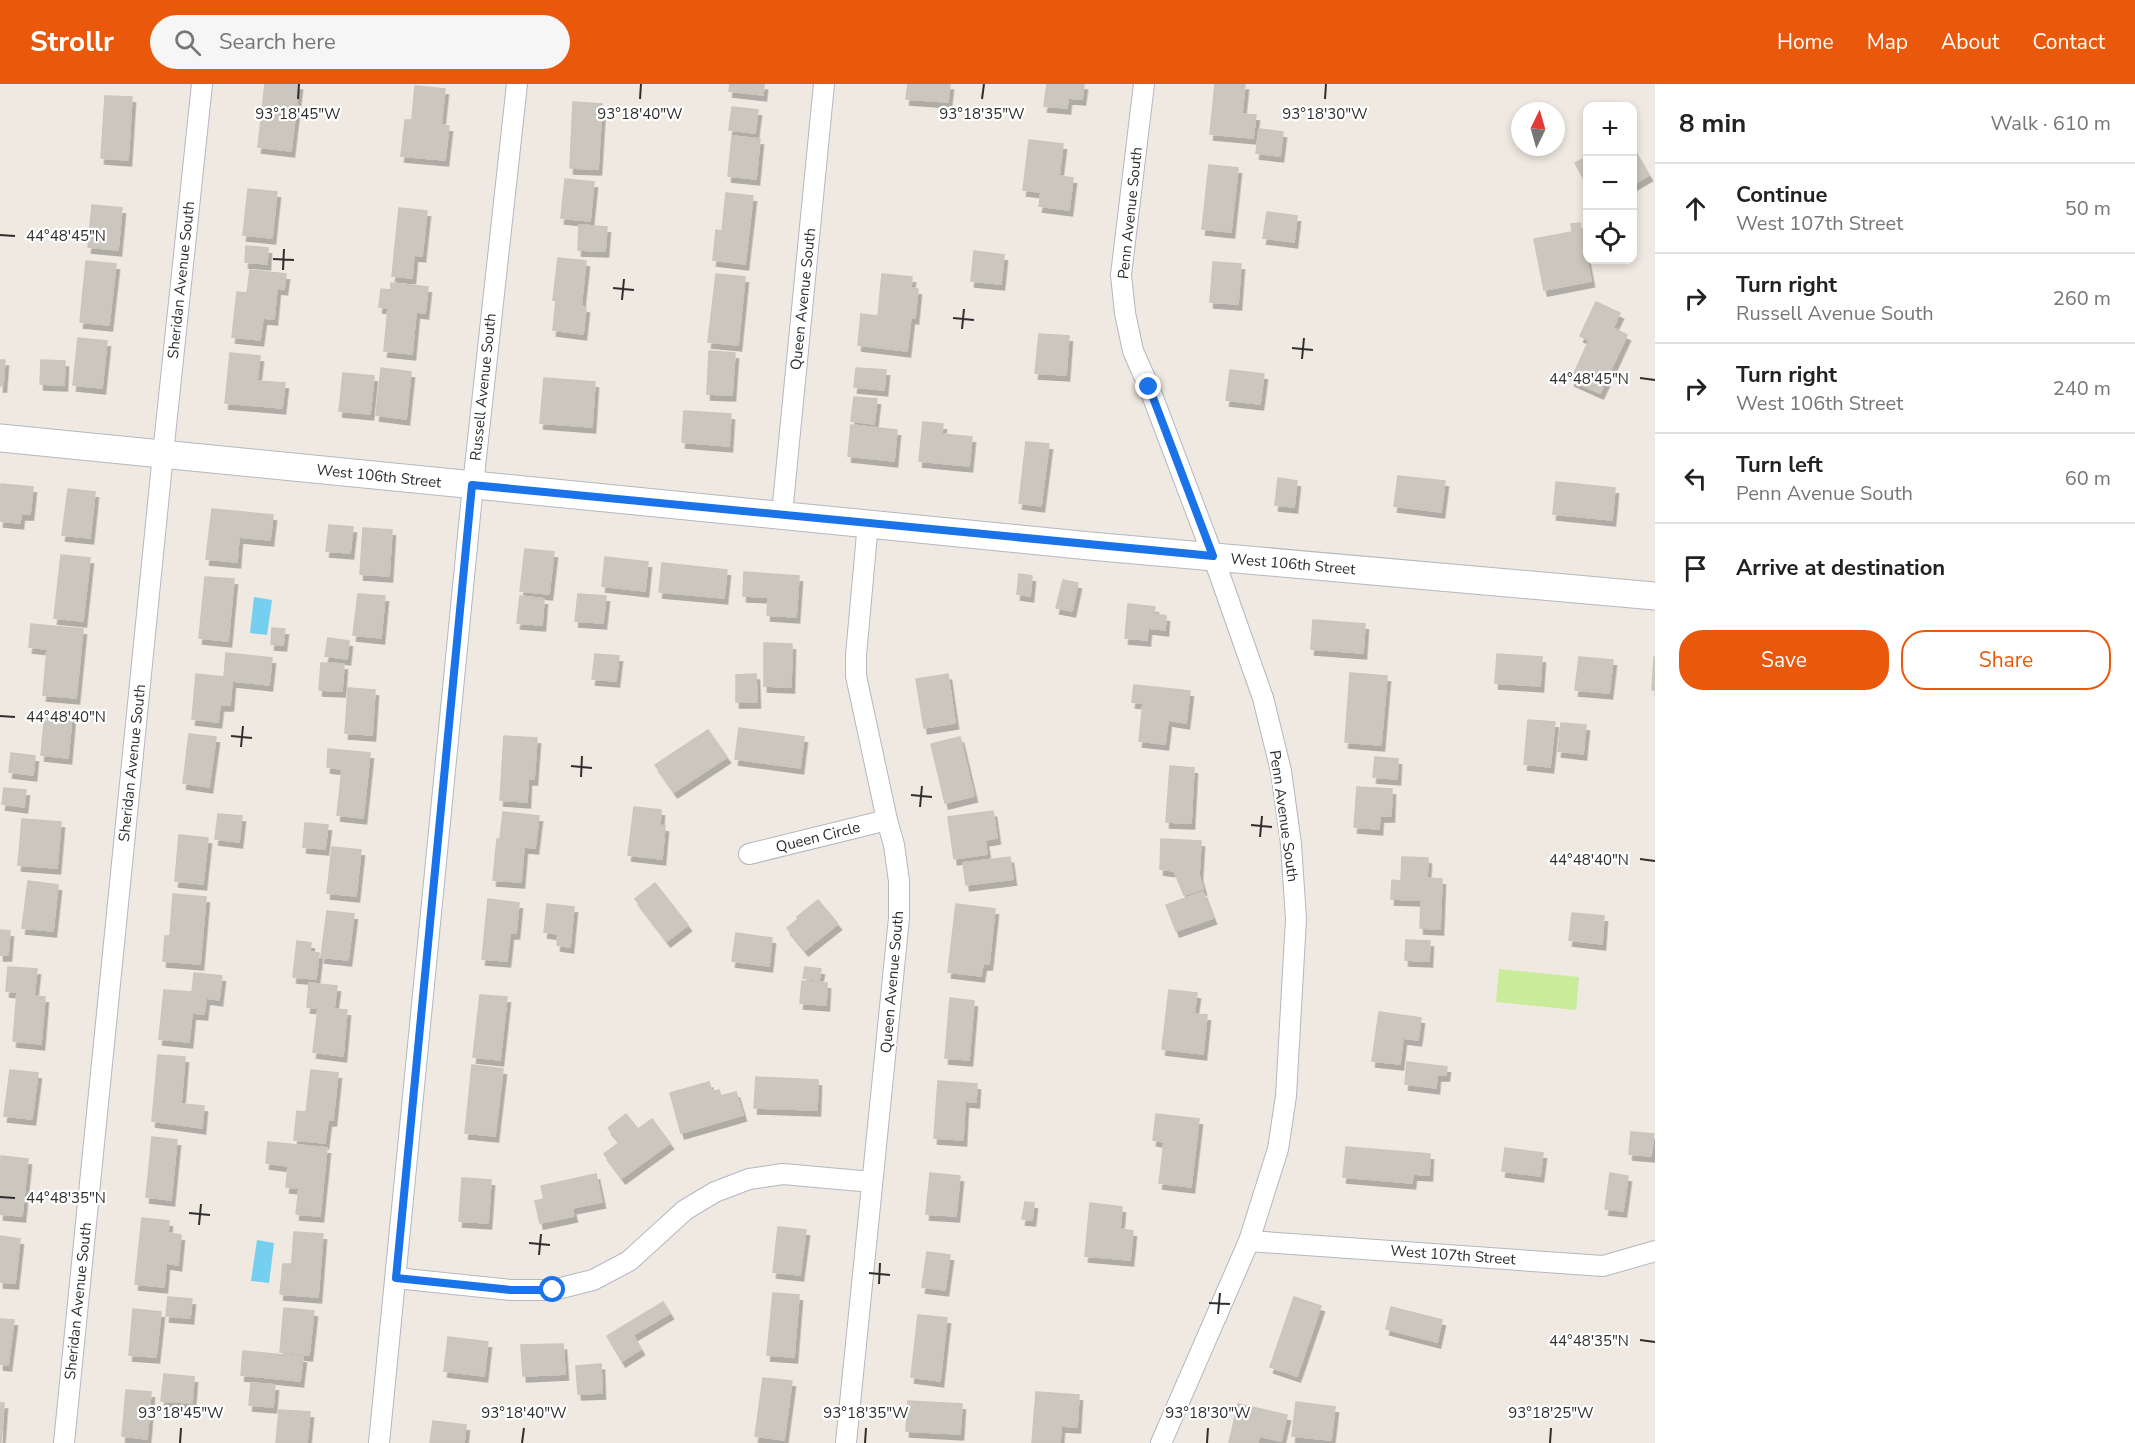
<!DOCTYPE html>
<meta charset="utf-8">
<style>
body{margin:0;font-family:"Nunito Sans",sans-serif;background:#f6f6f6;color:#222}
.controls{position:absolute;right:18px;top:18px;display:grid;overflow:hidden;border-radius:12px;box-shadow:0 3px 9px #0003}
.controls button{width:54px;height:54px;display:grid;place-items:center;padding:0;border:0;border-bottom:2px solid #e0e0e0;background:#fff;color:#222;font:30px sans-serif}
.compass{position:absolute;left:1511px;top:18px;width:54px;height:54px;border-radius:50%;background:#fff;box-shadow:0 3px 9px #0003;rotate:5deg}
.stop{position:absolute;width:18px;height:18px;margin:-14px;border:4px solid #1a73e8;border-radius:50%;background:#fff}
.stop.end{background:#1a73e8;border-color:#fff;box-shadow:0 2px 6px #0008}
.list{margin:0;padding:0;list-style:none}
h2{display:flex;justify-content:space-between;align-items:center;height:78px;margin:0;padding:0 24px;font-size:26px}
h2 small{font-size:20px;font-weight:400;color:#767676}
.list li{display:grid;grid-template-columns:39px 1fr auto;gap:18px;align-items:center;box-sizing:border-box;height:90px;padding:0 24px;border-top:2px solid #e0e0e0}
.list b{display:block;font-size:22px;white-space:nowrap}
.list p{margin:0;font-size:20px;white-space:nowrap;color:#767676}
.list em{font-size:20px;font-style:normal;color:#767676}
.actions{display:flex;gap:12px;padding:18px 24px}
.actions a{flex:1;padding:14px 0;border:2px solid #ea580c;border-radius:24px;text-align:center;font-size:21px;color:#ea580c}
.actions .main{background:#ea580c;color:#fff}
.icon{flex:none;width:33px;height:33px;fill:none;stroke:currentColor;stroke-width:2;stroke-linecap:round;stroke-linejoin:round}
.map{position:relative;flex:none;width:1655px;height:1359px;overflow:hidden}
header{display:flex;align-items:center;gap:36px;box-sizing:border-box;height:84px;padding:0 30px;background:#ea580c;color:#fff}
header strong{font-size:28px}
nav{display:flex;gap:33px;margin-inline-start:auto;font-size:21px}
.search{width:420px;height:54px;background:#f6f6f6;display:flex;align-items:center;gap:15px;box-sizing:border-box;padding:0 21px;border-radius:33px;color:#767676;font-size:22px}
main{display:flex}
aside{flex:1;background:#fff}
.map>svg:first-child{display:block}
.pitch{fill:#c9ec9a}
.water{fill:#75cff0}
.building{fill:#cbc7bf;stroke:#cbc5ba;stroke-width:1.5;filter:url(#shadow)}
.lines{fill:none;stroke-linecap:round;stroke-linejoin:round}
.street-casing{stroke:#b4b7c1;stroke-width:22}
.secondary-casing{stroke:#b4b7c1;stroke-width:29}
.street{stroke:#fff;stroke-width:20}
.secondary{stroke:#fff;stroke-width:27}
.route{stroke:#1a73e8;stroke-width:8}
.ticks{fill:none;stroke:#2e2e2e;stroke-width:2}
.labels{text-anchor:middle;stroke-width:4.5;stroke-linejoin:round;paint-order:stroke}
.street-label{font-size:15px;fill:#2e2e2e;stroke:#fff}
.ticks-label{font-size:15px;text-anchor:middle;fill:#2e2e2e;stroke:#fff;stroke-width:4.5;stroke-linejoin:round;paint-order:stroke}
</style>
<header>
<strong>Strollr</strong>
<div class="search"><svg class="icon" aria-label="search" viewBox="0 0 24 24"><circle cx="10" cy="10" r="6"/><path d="M15 15l6 6"/></svg>Search here</div>
<nav><a>Home</a><a>Map</a><a>About</a><a>Contact</a></nav>
</header>
<main>
<div class="map">
<svg width="1655" height="1359" viewBox="0 0 1655 1359">
<defs>
<filter id="shadow"><feDropShadow dx="3.5" dy="6" stdDeviation="0" flood-color="#0004"/></filter>
</defs>
<rect width="100%" height="100%" fill="#efe9e1"/>
<polygon class="pitch" points="1499,885 1579,893 1576,926 1496,918"/>
<g class="water">
<polygon points="254,513 272,516 267,551 250,549"/>
<polygon points="257,1156 274,1159 269,1199 251,1197"/>
</g>
<g class="building">
<polygon points="265,0 299,0 291,67 258,63"/>
<polygon points="730,0 764,0 763,11 729,7"/>
<polygon points="908,0 950,0 948,18 906,15"/>
<polygon points="1047,0 1084,0 1082,15 1068,14 1067,24 1044,22"/>
<polygon points="1215,0 1245,0 1242,30 1256,31 1253,54 1210,50"/>
<polygon points="415,2 445,5 441,41 449,42 445,76 401,72 405,36 412,36"/>
<polygon points="105,12 132,13 128,76 101,74"/>
<polygon points="573,18 602,20 598,85 570,84"/>
<polygon points="732,23 758,26 755,49 729,46"/>
<polygon points="1259,45 1283,48 1280,72 1256,69"/>
<polygon points="732,52 760,55 756,95 728,92"/>
<polygon points="1029,56 1063,60 1059,92 1073,94 1069,126 1039,122 1041,108 1023,106"/>
<polygon points="1632,62 1649,91 1632,101"/>
<polygon points="1588,72 1588,102 1575,79"/>
<polygon points="1209,81 1238,84 1231,148 1202,145"/>
<polygon points="565,95 594,98 590,137 561,134"/>
<polygon points="248,105 277,108 272,154 243,151"/>
<polygon points="726,109 753,112 745,180 713,176 716,146 722,147"/>
<polygon points="92,121 122,124 118,166 88,163"/>
<polygon points="399,124 427,127 422,172 414,171 412,194 392,192"/>
<polygon points="1267,128 1297,132 1294,158 1263,154"/>
<polygon points="1580,139 1591,197 1544,206 1534,155 1572,148 1571,140"/>
<polygon points="579,141 607,143 605,167 578,166"/>
<polygon points="246,162 268,164 267,180 245,178"/>
<polygon points="974,167 1004,171 1001,200 971,197"/>
<polygon points="558,174 586,177 581,222 586,223 583,250 553,246 556,217 553,216"/>
<polygon points="86,177 116,180 109,241 80,238"/>
<polygon points="1213,178 1241,180 1238,220 1210,218"/>
<polygon points="250,186 286,190 284,205 277,204 274,235 263,234 260,256 232,253 237,208 247,209"/>
<polygon points="716,190 745,193 738,261 708,258"/>
<polygon points="882,190 912,193 911,204 918,205 915,234 911,233 907,267 858,261 861,230 878,232"/>
<polygon points="391,199 428,203 425,229 416,228 412,270 384,267 388,224 379,223 381,205 391,206"/>
<polygon points="1596,218 1620,229 1613,244 1627,251 1600,309 1571,296 1589,256 1580,252"/>
<polygon points="1039,250 1069,252 1066,291 1035,289"/>
<polygon points="78,254 107,257 102,304 73,301"/>
<polygon points="709,267 735,269 732,311 707,310"/>
<polygon points="230,269 260,272 257,297 285,299 282,324 225,319"/>
<polygon points="0,276 5,276 3,302 0,302"/>
<polygon points="41,276 65,277 64,301 40,300"/>
<polygon points="381,284 411,288 406,335 376,331"/>
<polygon points="856,284 886,286 884,306 854,303"/>
<polygon points="1230,286 1264,290 1260,320 1226,316"/>
<polygon points="343,289 374,292 370,330 339,327"/>
<polygon points="544,294 595,298 592,343 540,339"/>
<polygon points="854,313 877,315 874,340 851,337"/>
<polygon points="684,327 731,330 729,362 682,358"/>
<polygon points="923,338 943,340 942,350 972,353 969,382 919,377"/>
<polygon points="851,341 897,346 894,377 848,372"/>
<polygon points="1026,358 1049,360 1041,422 1019,419"/>
<polygon points="1398,392 1445,397 1441,428 1394,422"/>
<polygon points="1278,394 1297,397 1294,423 1275,421"/>
<polygon points="1556,398 1615,404 1612,436 1553,430"/>
<polygon points="1,400 33,403 30,430 21,430 20,439 0,437"/>
<polygon points="68,405 95,408 90,454 62,451"/>
<polygon points="212,425 273,431 270,456 239,453 237,478 206,475"/>
<polygon points="329,441 353,443 350,469 326,467"/>
<polygon points="363,444 392,446 389,492 360,490"/>
<polygon points="525,465 554,468 549,510 520,507"/>
<polygon points="61,471 90,474 83,537 54,534"/>
<polygon points="605,473 648,478 645,507 602,502"/>
<polygon points="662,479 727,486 724,514 659,508"/>
<polygon points="744,488 799,492 796,533 767,531 768,513 743,512"/>
<polygon points="1019,490 1032,492 1030,512 1017,510"/>
<polygon points="205,493 234,495 228,557 199,554"/>
<polygon points="1063,496 1078,499 1072,527 1056,524"/>
<polygon points="358,510 385,512 381,554 353,551"/>
<polygon points="578,510 606,512 603,539 575,537"/>
<polygon points="520,512 544,515 542,541 517,539"/>
<polygon points="1128,520 1155,523 1154,530 1166,532 1165,546 1148,544 1147,556 1125,554"/>
<polygon points="1313,536 1365,540 1363,569 1311,565"/>
<polygon points="31,540 83,545 76,614 43,611 47,565 29,563"/>
<polygon points="272,544 285,545 283,561 271,560"/>
<polygon points="328,554 349,557 347,575 325,572"/>
<polygon points="764,559 792,560 791,603 764,602"/>
<polygon points="226,569 272,574 269,601 232,597 230,621 220,621 218,638 192,635 196,590 224,593"/>
<polygon points="595,570 619,572 616,597 592,595"/>
<polygon points="1497,570 1542,573 1540,602 1495,599"/>
<polygon points="1579,573 1613,576 1609,609 1575,606"/>
<polygon points="1654,573 1655,573 1655,606 1652,606"/>
<polygon points="321,579 344,580 342,607 319,606"/>
<polygon points="1350,589 1387,592 1381,661 1345,658"/>
<polygon points="756,590 757,618 736,618 736,591"/>
<polygon points="948,590 955,639 924,644 916,595"/>
<polygon points="1134,601 1190,607 1186,639 1168,636 1165,660 1139,657 1143,619 1132,618"/>
<polygon points="348,604 375,606 372,651 345,649"/>
<polygon points="45,629 72,632 68,674 41,671"/>
<polygon points="1528,636 1555,638 1550,683 1524,680"/>
<polygon points="1561,639 1586,641 1583,670 1558,667"/>
<polygon points="739,644 804,653 800,684 735,675"/>
<polygon points="708,646 727,673 674,708 655,681"/>
<polygon points="189,650 216,653 209,703 183,699"/>
<polygon points="504,652 537,654 534,695 528,695 527,718 500,716"/>
<polygon points="960,653 974,712 945,719 931,660"/>
<polygon points="328,665 370,669 363,734 337,731 342,685 327,683"/>
<polygon points="11,669 35,672 33,691 9,688"/>
<polygon points="1375,673 1398,675 1397,695 1373,693"/>
<polygon points="1170,682 1194,684 1191,739 1166,738"/>
<polygon points="1357,703 1392,705 1391,732 1380,732 1379,745 1354,743"/>
<polygon points="4,704 26,706 24,723 2,720"/>
<polygon points="634,723 661,726 660,741 665,742 662,775 628,771"/>
<polygon points="993,727 997,754 985,756 987,770 954,775 948,733"/>
<polygon points="503,728 539,732 535,764 524,763 521,798 493,796 497,755 500,755"/>
<polygon points="218,730 242,732 239,758 215,755"/>
<polygon points="22,735 61,738 57,784 18,781"/>
<polygon points="305,739 328,741 325,765 303,763"/>
<polygon points="179,751 208,754 203,800 175,797"/>
<polygon points="1161,755 1201,757 1199,791 1203,805 1184,811 1174,787 1160,785"/>
<polygon points="332,763 361,766 356,812 327,809"/>
<polygon points="1010,773 1013,795 966,801 963,779"/>
<polygon points="1402,773 1428,774 1427,794 1442,795 1440,845 1420,844 1421,816 1391,815 1392,796 1401,797"/>
<polygon points="28,797 58,801 53,847 22,844"/>
<polygon points="655,799 688,841 667,857 635,815"/>
<polygon points="1203,808 1213,834 1176,847 1166,821"/>
<polygon points="173,810 206,813 200,880 163,877 165,852 170,852"/>
<polygon points="488,815 519,819 516,849 510,849 507,877 482,875"/>
<polygon points="818,816 838,840 805,866 787,844 798,835 797,833"/>
<polygon points="547,820 574,823 570,863 557,861 558,850 544,848"/>
<polygon points="956,820 995,825 989,880 983,880 981,892 948,888"/>
<polygon points="327,827 354,830 348,876 321,873"/>
<polygon points="1572,829 1604,832 1602,860 1569,856"/>
<polygon points="0,846 10,847 8,871 0,871"/>
<polygon points="736,849 772,854 769,882 732,877"/>
<polygon points="1406,856 1430,857 1429,877 1405,876"/>
<polygon points="297,857 311,859 310,868 319,869 316,895 293,893"/>
<polygon points="8,883 37,885 34,912 45,913 41,960 13,957 17,908 6,907"/>
<polygon points="805,883 821,885 819,896 803,894"/>
<polygon points="194,889 222,892 219,916 206,914 204,930 192,929 189,958 159,955 164,906 192,908"/>
<polygon points="802,897 827,899 826,921 800,919"/>
<polygon points="309,899 337,902 334,925 347,926 343,972 313,968 318,924 307,923"/>
<polygon points="1169,906 1197,909 1194,930 1207,931 1203,970 1162,965"/>
<polygon points="480,911 507,913 500,976 473,973"/>
<polygon points="950,914 974,917 969,976 945,974"/>
<polygon points="1379,928 1421,934 1418,956 1403,954 1400,980 1372,977"/>
<polygon points="158,971 185,973 181,1020 204,1022 202,1044 152,1037"/>
<polygon points="1407,978 1447,983 1446,991 1437,991 1436,1004 1405,1000"/>
<polygon points="472,981 503,985 495,1052 465,1049"/>
<polygon points="10,986 38,989 32,1035 4,1032"/>
<polygon points="311,986 338,989 333,1036 328,1036 325,1059 294,1056 297,1027 306,1028"/>
<polygon points="756,993 818,996 817,1026 754,1024"/>
<polygon points="938,997 977,1000 976,1018 965,1017 963,1056 934,1054"/>
<polygon points="709,998 712,1008 719,1006 721,1012 736,1008 743,1031 681,1049 670,1009"/>
<polygon points="626,1030 638,1045 652,1035 670,1059 622,1094 604,1070 620,1058 608,1044"/>
<polygon points="1156,1030 1199,1035 1191,1103 1159,1099 1164,1058 1153,1056"/>
<polygon points="1631,1048 1654,1050 1651,1072 1629,1070"/>
<polygon points="152,1053 177,1056 171,1116 146,1113"/>
<polygon points="268,1058 327,1064 320,1132 296,1130 299,1104 286,1103 288,1082 266,1079"/>
<polygon points="1346,1063 1430,1070 1429,1091 1413,1090 1412,1099 1343,1093"/>
<polygon points="1505,1064 1543,1069 1540,1092 1502,1087"/>
<polygon points="1,1072 28,1075 22,1132 0,1130"/>
<polygon points="930,1089 960,1092 956,1132 926,1130"/>
<polygon points="1610,1089 1628,1092 1623,1127 1605,1125"/>
<polygon points="596,1090 602,1118 572,1124 574,1132 540,1139 535,1117 544,1115 541,1102"/>
<polygon points="462,1094 491,1096 488,1139 459,1137"/>
<polygon points="1025,1118 1034,1119 1032,1136 1022,1135"/>
<polygon points="1090,1119 1122,1123 1120,1145 1133,1147 1130,1176 1085,1172"/>
<polygon points="142,1134 169,1137 168,1149 181,1151 178,1181 166,1179 164,1203 135,1200"/>
<polygon points="778,1143 806,1146 800,1191 773,1188"/>
<polygon points="294,1148 323,1150 318,1213 280,1210 282,1190 291,1190"/>
<polygon points="0,1152 20,1155 15,1199 0,1198"/>
<polygon points="927,1168 950,1171 945,1206 922,1203"/>
<polygon points="283,1180 291,1180 291,1189 282,1188"/>
<polygon points="773,1209 799,1211 794,1273 767,1271"/>
<polygon points="168,1213 192,1215 190,1234 166,1232"/>
<polygon points="1294,1213 1321,1222 1297,1292 1270,1283"/>
<polygon points="663,1218 670,1229 633,1251 641,1265 622,1277 607,1252"/>
<polygon points="1391,1223 1442,1236 1437,1258 1386,1245"/>
<polygon points="284,1224 314,1227 309,1271 280,1268"/>
<polygon points="133,1225 161,1228 156,1273 129,1271"/>
<polygon points="918,1231 947,1234 940,1297 911,1293"/>
<polygon points="0,1235 14,1236 8,1281 0,1280"/>
<polygon points="448,1253 488,1258 484,1292 444,1287"/>
<polygon points="563,1260 565,1290 523,1292 521,1261"/>
<polygon points="243,1267 303,1273 300,1297 241,1291"/>
<polygon points="601,1280 602,1309 578,1310 576,1282"/>
<polygon points="164,1290 194,1293 192,1319 161,1317"/>
<polygon points="763,1294 792,1297 784,1356 755,1352"/>
<polygon points="251,1299 275,1301 273,1323 249,1321"/>
<polygon points="126,1306 151,1308 147,1355 122,1352"/>
<polygon points="1036,1308 1079,1311 1077,1343 1061,1342 1060,1359 1032,1359"/>
<polygon points="908,1317 962,1320 960,1350 906,1347"/>
<polygon points="1296,1318 1335,1323 1331,1356 1292,1352"/>
<polygon points="0,1319 4,1319 1,1359 0,1359"/>
<polygon points="1238,1320 1287,1331 1281,1357 1259,1352 1258,1359 1229,1359"/>
<polygon points="279,1326 310,1328 307,1359 276,1359"/>
<polygon points="433,1337 466,1341 464,1359 430,1359"/>
</g>
<g class="lines">
<g class="street-casing">
<g id="street">
<polyline points="1144,0 1121,191 1125,229 1133,267 1149,303 1213,472 1263,614 1281,687 1291,760 1296,835 1286,1012 1278,1065 1249,1157 1161,1359"/>
<polyline points="782,430 824,0"/>
<polyline points="749,770 887,736"/>
<polyline points="1249,1157 1603,1182 1655,1167"/>
<polyline points="396,1194 511,1206 553,1206 593,1196 629,1177 685,1126 715,1108 749,1095 783,1090 872,1098"/>
<polyline points="64,1359 163,370 202,0"/>
<polyline points="379,1359 473,401 517,0"/>
<polyline points="846,1359 899,834 899,797 894,761 887,736 856,592 856,571 868,439"/>
</g>
</g>
<g class="secondary-casing">
<polyline id="secondary" points="0,354 1090,462 1655,512"/>
</g>
<use href="#street" class="street"/>
<use href="#secondary" class="secondary"/>
</g>
<g class="lines">
<polyline class="route" points="553,1206 511,1206 396,1194 472,401 1213,472 1149,303"/>
</g>
<path class="ticks" d="M 298,15 L 299,0M 640,15 L 641,0M 982,15 L 984,0M 1325,15 L 1326,0M 0,151 L 15,152M 273,175 L 294,176M 283,186 L 284,165M 613,204 L 634,206M 622,216 L 624,195M 953,234 L 974,236M 962,245 L 964,225M 1292,264 L 1313,266M 1302,275 L 1304,254M 1640,294 L 1655,296M 0,632 L 15,633M 231,652 L 252,654M 241,663 L 243,642M 571,682 L 592,684M 581,693 L 582,672M 911,711 L 932,713M 920,723 L 922,702M 1251,741 L 1272,743M 1260,753 L 1262,732M 1640,775 L 1655,777M 0,1113 L 15,1114M 189,1129 L 210,1131M 199,1141 L 201,1120M 529,1159 L 550,1161M 539,1171 L 541,1150M 869,1189 L 890,1191M 879,1200 L 880,1179M 1209,1219 L 1230,1220M 1218,1230 L 1220,1209M 1640,1256 L 1655,1258M 180,1359 L 181,1344M 522,1359 L 524,1344M 865,1359 L 866,1344M 1207,1359 L 1208,1344M 1550,1359 L 1551,1344"/>
<g class="labels">
<g class="street-label">
<text transform="translate(1130 129) rotate(-84)" y="5">Penn Avenue South</text>
<text transform="translate(181 196) rotate(-84)" y="5">Sheridan Avenue South</text>
<text transform="translate(803 215) rotate(-84)" y="5">Queen Avenue South</text>
<text transform="translate(483 303) rotate(-84)" y="5">Russell Avenue South</text>
<text transform="translate(379 392) rotate(6)" y="5">West 106th Street</text>
<text transform="translate(1293 480) rotate(5)" y="5">West 106th Street</text>
<text transform="translate(132 679) rotate(-84)" y="5">Sheridan Avenue South</text>
<text transform="translate(1284 732) rotate(82)" y="5">Penn Avenue South</text>
<text transform="translate(818 753) rotate(-14)" y="5">Queen Circle</text>
<text transform="translate(892 898) rotate(-85)" y="5">Queen Avenue South</text>
<text transform="translate(1453 1171) rotate(4)" y="5">West 107th Street</text>
<text transform="translate(78 1217) rotate(-84)" y="5">Sheridan Avenue South</text>
</g>
</g>
<g class="ticks-label">
<text x="298" y="35">93°18'45"W</text>
<text x="640" y="35">93°18'40"W</text>
<text x="982" y="35">93°18'35"W</text>
<text x="1325" y="35">93°18'30"W</text>
<text x="66" y="157">44°48'45"N</text>
<text x="1589" y="300">44°48'45"N</text>
<text x="66" y="638">44°48'40"N</text>
<text x="1589" y="781">44°48'40"N</text>
<text x="66" y="1119">44°48'35"N</text>
<text x="1589" y="1262">44°48'35"N</text>
<text x="181" y="1334">93°18'45"W</text>
<text x="524" y="1334">93°18'40"W</text>
<text x="866" y="1334">93°18'35"W</text>
<text x="1208" y="1334">93°18'30"W</text>
<text x="1551" y="1334">93°18'25"W</text>
</g>
</svg>
<div class="controls">
<button>+</button>
<button>−</button>
<button><svg class="icon" aria-label="locate" viewBox="0 0 24 24"><circle cx="12" cy="12" r="6"/><path d="M12 2v4M12 18v4M2 12h4M18 12h4"/></svg></button>
</div>
<svg class="compass" viewBox="-18 -18 36 36"><path d="M0-13l5 13h-10z" fill="#e53935"/><path d="M0 13l5-13h-10z" fill="#767676"/></svg>
<div class="stop" style="left:553px;top:1206px"></div>
<div class="stop end" style="left:1149px;top:303px"></div>
</div>
<aside>
<h2>8 min<small>Walk · 610 m</small></h2>
<ul class="list">
<li><svg class="icon" aria-label="ahead" viewBox="0 0 24 24"><path d="M12 20V5M6 11l6-6 6 6"/></svg><div><b>Continue</b><p>West 107th Street</p></div><em>50 m</em></li>
<li><svg class="icon" aria-label="right" viewBox="0 0 24 24"><path d="M7 20v-9h11M14 6l5 5-5 5"/></svg><div><b>Turn right</b><p>Russell Avenue South</p></div><em>260 m</em></li>
<li><svg class="icon" aria-label="right" viewBox="0 0 24 24"><path d="M7 20v-9h11M14 6l5 5-5 5"/></svg><div><b>Turn right</b><p>West 106th Street</p></div><em>240 m</em></li>
<li><svg class="icon" aria-label="left" viewBox="0 0 24 24"><path d="M17 20v-9H6M10 6l-5 5 5 5"/></svg><div><b>Turn left</b><p>Penn Avenue South</p></div><em>60 m</em></li>
<li><svg class="icon" aria-label="arrive" viewBox="0 0 24 24"><path d="M6 21V4h12l-3 4 3 4H6"/></svg><div><b>Arrive at destination</b></div></li>
</ul>
<div class="actions"><a class="main">Save</a><a>Share</a></div>
</aside>
</main>
